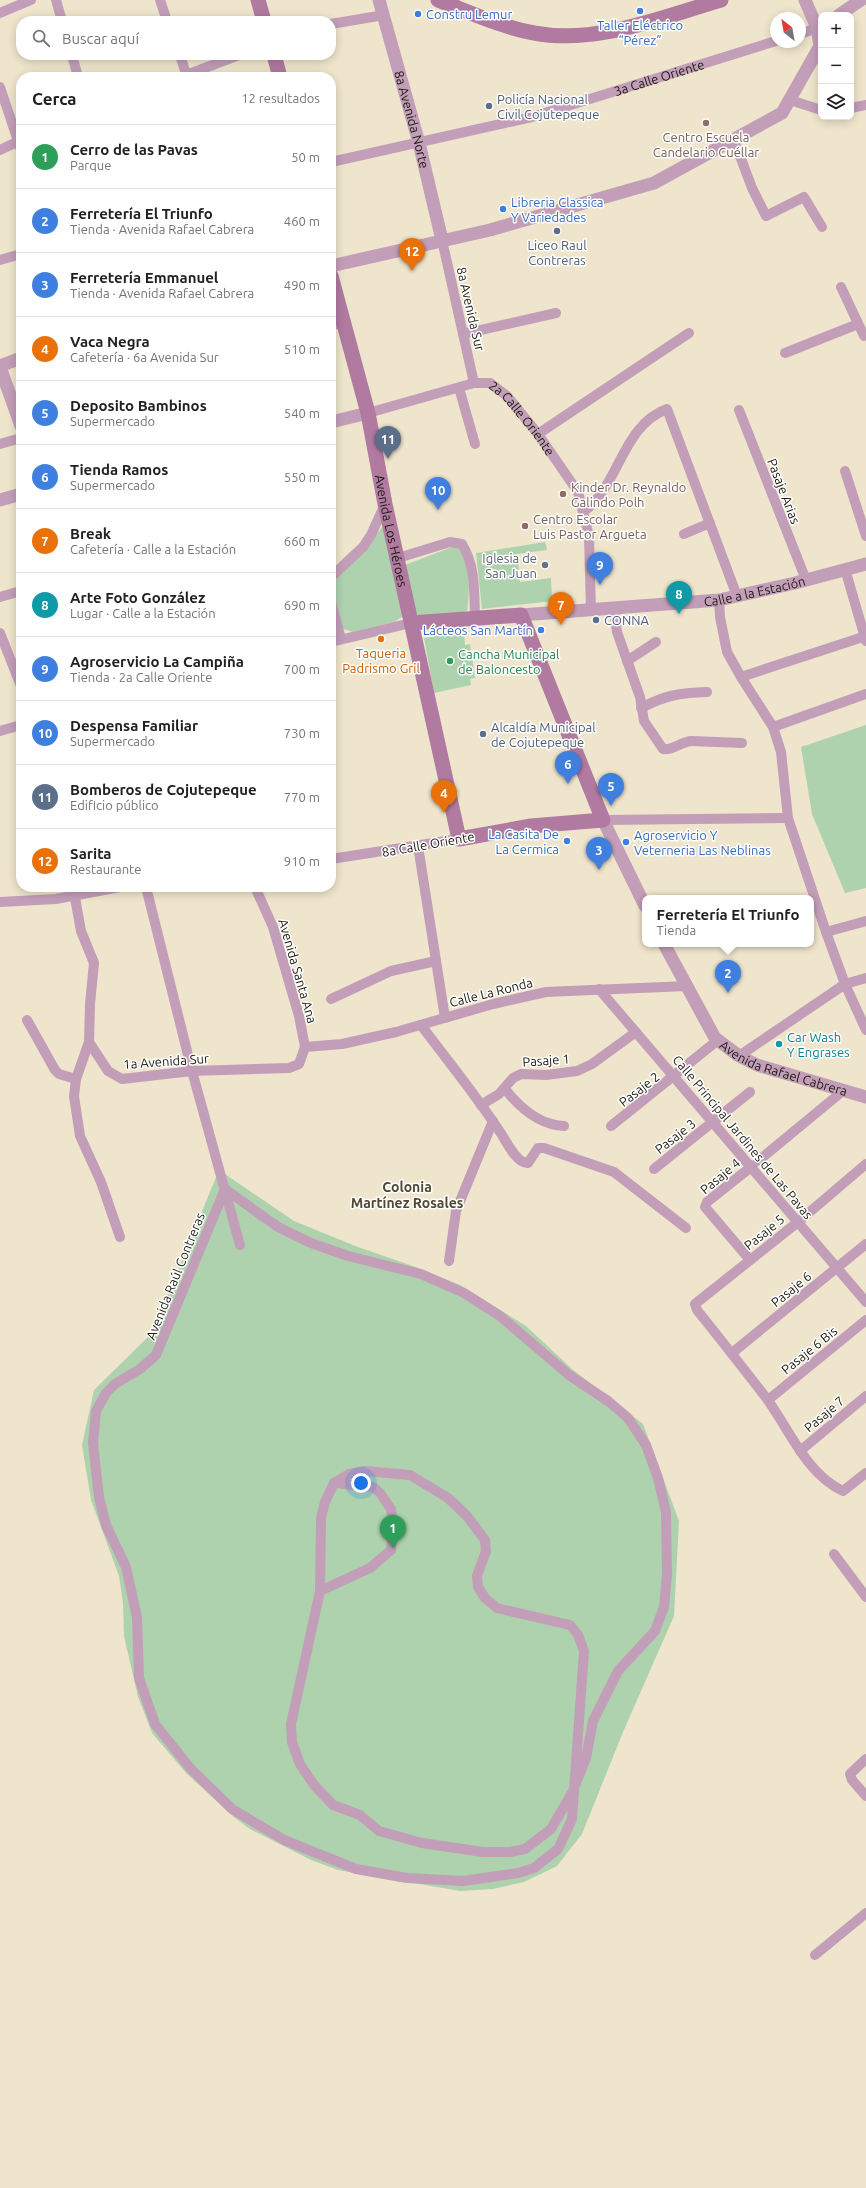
<!DOCTYPE html>
<html lang="es">
<meta charset="utf-8">
<style>
body{margin:0;font-family:Ubuntu,sans-serif;background:#f6f6f6;color:#202124}
.controls{position:absolute;right:12px;top:12px;display:grid;overflow:hidden;border-radius:8px;box-shadow:0 2px 10px #0003}
.controls button{width:36px;height:36px;display:grid;place-items:center;padding:0;border:0;border-bottom:1px solid #e0e0e0;background:#fff;color:#202124;font:20px sans-serif}
.compass{position:absolute;left:770px;top:12px;width:36px;height:36px;border-radius:50%;background:#fff;box-shadow:0 2px 10px #0003;rotate:329deg}
.you{position:absolute;left:361px;top:1483px;width:14px;height:14px;margin:-10px;border:3px solid #fff;border-radius:50%;background:#1a73e8;box-shadow:0 0 0 6px #1a73e833}
.badge{display:grid;place-items:center;width:26px;height:26px;border-radius:50%;background:#ea580c;color:#fff;font-size:13px;font-weight:700}
.pin{position:absolute;translate:-50% -33px;filter:drop-shadow(0 1px 2px #0008)}
.pin::after{content:'';position:absolute;top:21px;width:14px;height:12px;background:inherit;clip-path:polygon(0 0,100% 0,50% 100%)}
.popup{position:absolute;left:642px;top:895px;width:172px;height:52px;box-sizing:border-box;display:grid;place-content:center;border-radius:8px;background:#fff;filter:drop-shadow(0 1px 3px #0005);font-size:13px;white-space:nowrap;color:#757577}
.popup b{font-size:15px;color:#202124}
.popup::after{content:'';position:absolute;left:50%;top:100%;margin-left:-8px;border:8px solid transparent;border-top-color:#fff}
.list{margin:0;padding:0;list-style:none}
h2{display:flex;justify-content:space-between;align-items:center;height:52px;margin:0;padding:0 16px;font-size:17px}
h2 small{font-size:13px;font-weight:400;color:#757577}
.list li{display:grid;grid-template-columns:26px 1fr auto;gap:12px;align-items:center;box-sizing:border-box;height:64px;padding:0 16px;border-top:1px solid #e0e0e0}
.list b{display:block;font-size:15px;white-space:nowrap}
.list p{margin:0;font-size:13px;white-space:nowrap;color:#757577}
.list em{font-size:13px;font-style:normal;color:#757577}
.icon{flex:none;width:22px;height:22px;fill:none;stroke:currentColor;stroke-width:2;stroke-linecap:round;stroke-linejoin:round}
.map{position:relative;flex:none;width:866px;height:2188px;overflow:hidden}
.search{position:absolute;background:#fff;box-shadow:0 2px 10px #0003;left:16px;top:16px;width:320px;height:44px;display:flex;align-items:center;gap:10px;box-sizing:border-box;padding:0 14px;border-radius:16px;color:#757577;font-size:15px}
.panel{position:absolute;background:#fff;box-shadow:0 2px 10px #0003;left:16px;top:72px;width:320px;height:820px;border-radius:16px}
.map>svg:first-child{display:block}
.green{fill:#aed2ad}
.lines{fill:none;stroke-linecap:round;stroke-linejoin:round}
.pedestrian{stroke:#c39eb8;stroke-width:8}
.minor{stroke:#c39eb8;stroke-width:10}
.tertiary{stroke:#c39eb8;stroke-width:13}
.secondary{stroke:#b07aa1;stroke-width:15}
.shop-dot{fill:#3f7fe0;stroke:#fff;stroke-width:1.5}
.service-dot{fill:#5c6f8a;stroke:#fff;stroke-width:1.5}
.education-dot{fill:#8d6e63;stroke:#fff;stroke-width:1.5}
.worship-dot{fill:#6b7280;stroke:#fff;stroke-width:1.5}
.food-dot{fill:#e8710a;stroke:#fff;stroke-width:1.5}
.leisure-dot{fill:#2e9e5b;stroke:#fff;stroke-width:1.5}
.culture-dot{fill:#0f9aa8;stroke:#fff;stroke-width:1.5}
.labels{text-anchor:middle;stroke-width:3;stroke-linejoin:round;paint-order:stroke}
.shop-label{font-size:13px;fill:#366cbe;stroke:#fff;text-anchor:start}
.street-label{font-size:13px;fill:#1d1a10;stroke:#fff}
.service-label{font-size:13px;fill:#4e5e75;stroke:#fff;text-anchor:start}
.education-label{font-size:13px;fill:#785e54;stroke:#fff;text-anchor:start}
.worship-label{font-size:13px;fill:#5b616d;stroke:#fff;text-anchor:end}
.food-label{font-size:13px;fill:#c56008;stroke:#fff}
.leisure-label{font-size:13px;fill:#27864d;stroke:#fff;text-anchor:start}
.culture-label{font-size:13px;fill:#0d838f;stroke:#fff;text-anchor:start}
.neighbourhood-label{font-size:14px;font-weight:bold;fill:#4f4731;stroke:#fff}
</style>
<div class="map">
<svg width="866" height="2188" viewBox="0 0 866 2188">
<rect width="100%" height="100%" fill="#efe5cc"/>
<g class="green">
<polygon points="384,525 405,615 394,622 353,632 337,627 331,603 337,576 364,549"/>
<polygon points="545,542 547,550 517,554 520,582 551,578 552,601 482,609 476,553"/>
<path d="M 452,547 L 458,547 C 471,565 470,590 467,611 L 422,619 L 413,609 L 405,565 Z"/>
<polygon points="464,632 465,645 470,644 475,678 470,679 471,685 434,693 424,638"/>
<polygon points="866,725 866,888 845,893 812,814 801,747"/>
<polygon points="219,1170 294,1221 358,1247 413,1266 460,1285 526,1326 572,1369 643,1424 679,1521 674,1616 623,1732 582,1834 557,1866 524,1882 493,1889 460,1891 338,1870 311,1860 250,1829 235,1818 186,1773 152,1733 138,1697 124,1636 123,1603 119,1576 91,1500 82,1445 94,1390 152,1333"/>
</g>
<g class="lines">
<polyline class="pedestrian" points="751,1167 763,1157"/>
<g class="minor">
<polyline points="56,0 62,21"/>
<polyline points="160,0 167,21"/>
<polyline points="0,13 31,0"/>
<polyline points="331,24 384,15"/>
<polyline points="800,34 817,28"/>
<polyline points="72,55 78,77"/>
<polyline points="180,55 187,77"/>
<polyline points="181,77 239,55"/>
<polyline points="0,87 21,150"/>
<polyline points="790,100 821,110"/>
<polyline points="851,108 866,105"/>
<polyline points="734,140 752,188 766,216 804,197 822,227"/>
<polyline points="0,150 21,140"/>
<path id="s1" d="M 331,162 L 532,117 L 776,41"/>
<polyline points="442,240 474,383"/>
<polyline points="0,260 21,254"/>
<polyline points="841,287 864,336"/>
<polyline points="331,326 342,322"/>
<polyline points="463,334 556,313"/>
<polyline points="785,353 858,324"/>
<polyline points="459,388 475,444"/>
<polyline points="739,410 806,580"/>
<path id="s2" d="M 368,413 L 474,383 L 490,383 L 507,396 L 538,434 L 578,492 L 589,536 L 591,611"/>
<polyline points="538,434 689,333"/>
<polyline points="0,444 21,438"/>
<polyline points="845,471 866,536"/>
<path d="M 583,512 C 620,486 621,426 667,409 L 737,596"/>
<polyline points="684,534 710,523"/>
<path d="M 398,558 L 450,542 L 462,544 C 476,567 474,592 475,619"/>
<polyline points="845,569 866,641"/>
<polyline points="331,577 363,547 371,535 385,504"/>
<polyline points="0,597 21,591"/>
<polyline points="719,600 720,617 727,652 741,677 773,727 781,752 788,818 826,932 845,984 866,1030"/>
<polyline points="331,602 341,639"/>
<path d="M 614,609 L 617,632 L 640,697 L 644,721 L 663,749 C 672,751 681,742 691,741 L 742,743"/>
<polyline points="0,633 21,686"/>
<polyline points="331,642 411,623"/>
<polyline points="627,661 656,642"/>
<polyline points="741,677 866,636"/>
<path d="M 641,708 C 666,695 679,693 707,692"/>
<polyline points="773,727 866,694"/>
<polyline points="0,731 21,725"/>
<polyline points="603,820 788,818"/>
<polyline points="418,846 445,1018"/>
<polyline points="331,859 459,839"/>
<polyline points="73,887 81,931 94,963 90,1004 89,1042 108,1071 122,1079 192,1071 289,1068 299,1064 305,1047 299,1016 273,927 255,887"/>
<polyline points="146,887 192,1071 240,1245"/>
<polyline points="0,902 56,899 120,887"/>
<polyline points="826,932 866,921"/>
<polyline points="599,989 866,1302"/>
<polyline points="331,999 391,971 436,961"/>
<polyline points="27,1020 55,1070 59,1074 76,1079"/>
<path d="M 421,1025 C 447,1060 476,1095 500,1132 C 506,1140 516,1164 528,1163 L 538,1148 L 544,1148 L 614,1172 L 686,1228"/>
<polyline points="89,1042 76,1079 74,1096 80,1136 101,1182 120,1237"/>
<polyline points="305,1047 342,1044 396,1032 493,1004 546,992 687,986"/>
<polyline points="739,1056 845,984 866,978"/>
<path d="M 505,1089 C 520,1108 539,1125 564,1126"/>
<polyline points="481,1105 499,1094 513,1078 521,1074 546,1075 577,1071 592,1064 636,1032"/>
<polyline points="611,1126 718,1040"/>
<polyline points="763,1157 844,1090"/>
<path d="M 866,1164 L 798,1222 L 695,1304 L 697,1310 C 721,1340 744,1369 767,1399 C 789,1429 807,1475 843,1491 L 866,1473"/>
<polyline points="654,1169 750,1092"/>
<polyline points="750,1260 705,1207 707,1202 751,1167"/>
<polyline points="449,1261 456,1211 493,1121"/>
<polyline points="732,1353 866,1244"/>
<polyline points="768,1400 866,1320"/>
<polyline points="800,1451 866,1396"/>
<polyline points="834,1554 866,1597"/>
<polyline points="320,1591 291,1724 292,1742 300,1764 314,1785 333,1805 360,1815 379,1831 422,1843 483,1852 510,1852 525,1849 551,1829 573,1791 586,1758 593,1721 618,1671 655,1631 664,1607 667,1574 666,1512 658,1478 646,1445 628,1418 608,1401 569,1375 500,1316 464,1293 421,1274 348,1256 311,1243 278,1227 225,1189 156,1355 140,1369 115,1384 106,1393 96,1411 93,1443 99,1497 106,1525 126,1567 137,1617 139,1678 155,1724 190,1768 232,1809 284,1840 356,1869 407,1878 463,1881 518,1873 534,1868 558,1849 572,1819 584,1651 578,1635 570,1625 497,1608 485,1598 478,1587 477,1576 486,1551 485,1540 467,1516 448,1498 410,1475 365,1471 349,1474 334,1483 325,1502 321,1518 320,1591 370,1568 391,1550 393,1528 391,1509 380,1493 373,1487 334,1483"/>
<polyline points="866,1759 850,1774 852,1780 866,1796"/>
<polyline points="815,1955 866,1913"/>
</g>
<g class="tertiary">
<path id="s3" d="M 379,0 L 419,143 L 442,240"/>
<polyline points="839,15 861,0"/>
<polyline points="331,266 490,230 654,183 782,113 820,46 817,28 805,0"/>
<polyline points="0,366 21,358"/>
<polyline points="0,367 21,426"/>
<polyline points="331,422 368,413"/>
<polyline points="0,500 21,494"/>
<path id="s4" d="M 521,615 L 719,600 L 795,583 L 866,564"/>
<polyline points="603,820 645,906"/>
<path id="s5" d="M 664,944 L 715,1038 L 739,1056 L 757,1065 L 866,1097"/>
</g>
<g class="secondary">
<polyline points="258,0 264,21"/>
<path d="M 438,0 C 469,12 501,27 534,33 C 596,45 662,17 721,0"/>
<polyline points="274,55 280,77"/>
<path id="s6" d="M 331,276 L 368,413 L 385,504 L 459,839 L 531,826 L 603,820 L 521,615 L 411,623"/>
</g>
</g>
<g class="shop-dot">
<circle cx="640" cy="11" r="4"/>
<circle cx="418" cy="14" r="4"/>
<circle cx="503" cy="209" r="4"/>
<circle cx="541" cy="630" r="4"/>
<circle cx="567" cy="841" r="4"/>
<circle cx="626" cy="842" r="4"/>
</g>
<g class="service-dot">
<circle cx="489" cy="106" r="4"/>
<circle cx="557" cy="231" r="4"/>
<circle cx="596" cy="620" r="4"/>
<circle cx="483" cy="734" r="4"/>
</g>
<g class="education-dot">
<circle cx="706" cy="123" r="4"/>
<circle cx="563" cy="494" r="4"/>
<circle cx="525" cy="526" r="4"/>
</g>
<circle class="worship-dot" cx="545" cy="565" r="4"/>
<circle class="food-dot" cx="381" cy="639" r="4"/>
<circle class="leisure-dot" cx="450" cy="661" r="4"/>
<circle class="culture-dot" cx="779" cy="1044" r="4"/>
<g class="labels">
<g class="shop-label">
<text x="426" y="19">Constru Lemur</text>
<text x="640" y="30" text-anchor="middle">Taller Eléctrico<tspan x="640" dy="15">“Pérez”</tspan></text>
<text x="511" y="207">Libreria Classica<tspan x="511" dy="15">Y Variedades</tspan></text>
<text x="533" y="635" text-anchor="end">Lácteos San Martín</text>
<text x="559" y="839" text-anchor="end">La Casita De<tspan x="559" dy="15">La Cermica</tspan></text>
<text x="634" y="840">Agroservicio Y<tspan x="634" dy="15">Veterneria Las Neblinas</tspan></text>
</g>
<g class="street-label">
<text dy="5" stroke="none"><textPath href="#s1" startOffset="339">3a Calle Oriente</textPath></text>
<text dy="5" stroke="none"><textPath href="#s3" startOffset="124">8a Avenida Norte</textPath></text>
<text transform="translate(471 309) rotate(77)" y="5">8a Avenida Sur</text>
<text dy="5" stroke="none"><textPath href="#s2" startOffset="174">2a Calle Oriente</textPath></text>
<text transform="translate(784 491) rotate(69)" y="5">Pasaje Arias</text>
<text dy="5" stroke="none"><textPath href="#s6" startOffset="262">Avenida Los Héroes</textPath></text>
<text dy="5" stroke="none"><textPath href="#s4" startOffset="235">Calle a la Estación</textPath></text>
<text transform="translate(428 844) rotate(-10)" y="5">8a Calle Oriente</text>
<text transform="translate(298 971) rotate(74)" y="5">Avenida Santa Ana</text>
<text transform="translate(491 992) rotate(-14)" y="5">Calle La Ronda</text>
<text transform="translate(546 1060) rotate(-4)" y="5">Pasaje 1</text>
<text transform="translate(166 1061) rotate(-4)" y="5">1a Avenida Sur</text>
<text dy="5" stroke="none"><textPath href="#s5" startOffset="183">Avenida Rafael Cabrera</textPath></text>
<text transform="translate(639 1089) rotate(-38)" y="5">Pasaje 2</text>
<text transform="translate(675 1136) rotate(-38)" y="5">Pasaje 3</text>
<text transform="translate(743 1137) rotate(50)" y="5">Calle Principal Jardines de Las Pavas</text>
<text transform="translate(720 1176) rotate(-40)" y="5">Pasaje 4</text>
<text transform="translate(764 1232) rotate(-39)" y="5">Pasaje 5</text>
<text transform="translate(175 1276) rotate(-68)" y="5">Avenida Raúl Contreras</text>
<text transform="translate(791 1289) rotate(-39)" y="5">Pasaje 6</text>
<text transform="translate(809 1350) rotate(-39)" y="5">Pasaje 6 Bis</text>
<text transform="translate(824 1414) rotate(-40)" y="5">Pasaje 7</text>
</g>
<g class="service-label">
<text x="497" y="104">Policía Nacional<tspan x="497" dy="15">Civil Cojutepeque</tspan></text>
<text x="557" y="250" text-anchor="middle">Liceo Raul<tspan x="557" dy="15">Contreras</tspan></text>
<text x="604" y="625">CONNA</text>
<text x="491" y="732">Alcaldía Municipal<tspan x="491" dy="15">de Cojutepeque</tspan></text>
</g>
<g class="education-label">
<text x="706" y="142" text-anchor="middle">Centro Escuela<tspan x="706" dy="15">Candelario Cuéllar</tspan></text>
<text x="571" y="492">Kinder Dr. Reynaldo<tspan x="571" dy="15">Galindo Polh</tspan></text>
<text x="533" y="524">Centro Escolar<tspan x="533" dy="15">Luis Pastor Argueta</tspan></text>
</g>
<g class="worship-label">
<text x="537" y="563">Iglesia de<tspan x="537" dy="15">San Juan</tspan></text>
</g>
<g class="food-label">
<text x="381" y="658">Taqueria<tspan x="381" dy="15">Padrismo Gril</tspan></text>
</g>
<g class="leisure-label">
<text x="458" y="659">Cancha Municipal<tspan x="458" dy="15">de Baloncesto</tspan></text>
</g>
<g class="culture-label">
<text x="787" y="1042">Car Wash<tspan x="787" dy="15">Y Engrases</tspan></text>
</g>
<g class="neighbourhood-label">
<text x="407" y="1192">Colonia<tspan x="407" dy="16">Martínez Rosales</tspan></text>
</g>
</g>
</svg>
<div class="controls">
<button>+</button>
<button>−</button>
<button><svg class="icon" aria-label="layers" viewBox="0 0 24 24"><path d="M12 4l9 5-9 5-9-5zM3 14l9 5 9-5"/></svg></button>
</div>
<svg class="compass" viewBox="-18 -18 36 36"><path d="M0-13l5 13h-10z" fill="#e53935"/><path d="M0 13l5-13h-10z" fill="#757577"/></svg>
<div class="you"></div>
<div class="pin badge" style="left:393px;top:1548px;background:#2e9e5b">1</div>
<div class="pin badge" style="left:728px;top:993px;background:#3f7fe0">2</div>
<div class="popup"><b>Ferretería El Triunfo</b>Tienda</div>
<div class="pin badge" style="left:599px;top:870px;background:#3f7fe0">3</div>
<div class="pin badge" style="left:444px;top:813px;background:#e8710a">4</div>
<div class="pin badge" style="left:611px;top:806px;background:#3f7fe0">5</div>
<div class="pin badge" style="left:568px;top:784px;background:#3f7fe0">6</div>
<div class="pin badge" style="left:561px;top:625px;background:#e8710a">7</div>
<div class="pin badge" style="left:679px;top:614px;background:#0f9aa8">8</div>
<div class="pin badge" style="left:600px;top:585px;background:#3f7fe0">9</div>
<div class="pin badge" style="left:438px;top:510px;background:#3f7fe0">10</div>
<div class="pin badge" style="left:388px;top:459px;background:#5c6f8a">11</div>
<div class="pin badge" style="left:412px;top:271px;background:#e8710a">12</div>
<div class="search"><svg class="icon" aria-label="search" viewBox="0 0 24 24"><circle cx="10" cy="10" r="6"/><path d="M15 15l6 6"/></svg>Buscar aquí</div>
<section class="panel">
<h2>Cerca<small>12 resultados</small></h2>
<ul class="list">
<li><span class="badge" style="background:#2e9e5b">1</span><div><b>Cerro de las Pavas</b><p>Parque</p></div><em>50 m</em></li>
<li><span class="badge" style="background:#3f7fe0">2</span><div><b>Ferretería El Triunfo</b><p>Tienda · Avenida Rafael Cabrera</p></div><em>460 m</em></li>
<li><span class="badge" style="background:#3f7fe0">3</span><div><b>Ferretería Emmanuel</b><p>Tienda · Avenida Rafael Cabrera</p></div><em>490 m</em></li>
<li><span class="badge" style="background:#e8710a">4</span><div><b>Vaca Negra</b><p>Cafetería · 6a Avenida Sur</p></div><em>510 m</em></li>
<li><span class="badge" style="background:#3f7fe0">5</span><div><b>Deposito Bambinos</b><p>Supermercado</p></div><em>540 m</em></li>
<li><span class="badge" style="background:#3f7fe0">6</span><div><b>Tienda Ramos</b><p>Supermercado</p></div><em>550 m</em></li>
<li><span class="badge" style="background:#e8710a">7</span><div><b>Break</b><p>Cafetería · Calle a la Estación</p></div><em>660 m</em></li>
<li><span class="badge" style="background:#0f9aa8">8</span><div><b>Arte Foto González</b><p>Lugar · Calle a la Estación</p></div><em>690 m</em></li>
<li><span class="badge" style="background:#3f7fe0">9</span><div><b>Agroservicio La Campiña</b><p>Tienda · 2a Calle Oriente</p></div><em>700 m</em></li>
<li><span class="badge" style="background:#3f7fe0">10</span><div><b>Despensa Familiar</b><p>Supermercado</p></div><em>730 m</em></li>
<li><span class="badge" style="background:#5c6f8a">11</span><div><b>Bomberos de Cojutepeque</b><p>Edificio público</p></div><em>770 m</em></li>
<li><span class="badge" style="background:#e8710a">12</span><div><b>Sarita</b><p>Restaurante</p></div><em>910 m</em></li>
</ul>
</section>
</div>
